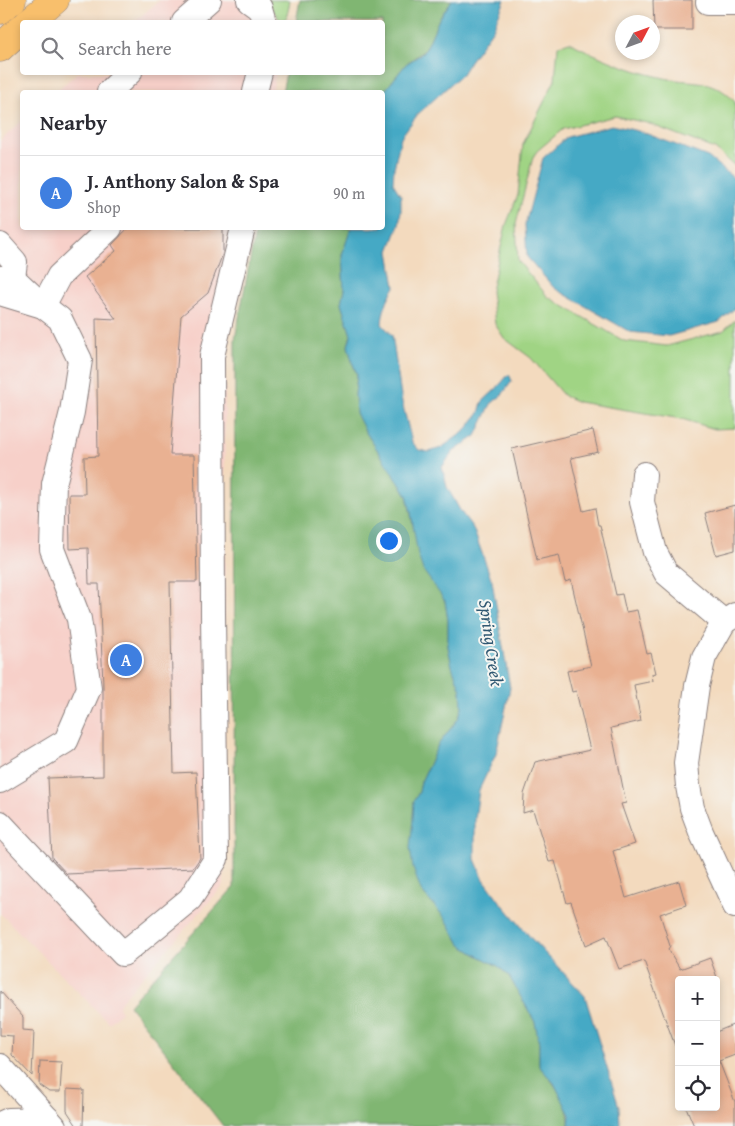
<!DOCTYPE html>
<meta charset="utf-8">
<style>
body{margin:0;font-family:"Gentium Book Plus",serif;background:#f7f7f7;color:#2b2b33}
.controls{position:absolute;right:15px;bottom:15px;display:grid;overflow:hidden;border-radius:5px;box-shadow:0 2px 8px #0003}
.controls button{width:45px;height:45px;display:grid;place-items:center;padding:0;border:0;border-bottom:1px solid #e1e1e2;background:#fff;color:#2b2b33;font:25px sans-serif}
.compass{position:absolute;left:615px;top:15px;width:45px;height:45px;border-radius:50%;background:#fff;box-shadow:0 2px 8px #0003;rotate:49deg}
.you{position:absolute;left:388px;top:540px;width:18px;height:18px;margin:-12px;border:4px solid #fff;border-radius:50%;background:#1a73e8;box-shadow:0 0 0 8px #1a73e833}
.badge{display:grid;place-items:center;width:32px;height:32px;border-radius:50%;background:#7c3aed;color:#fff;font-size:16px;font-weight:700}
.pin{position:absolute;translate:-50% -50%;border:2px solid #fff;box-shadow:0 1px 5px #0006}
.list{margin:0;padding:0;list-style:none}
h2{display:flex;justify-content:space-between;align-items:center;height:65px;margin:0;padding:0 20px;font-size:21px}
h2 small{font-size:16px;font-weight:400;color:#7c7c81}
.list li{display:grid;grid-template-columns:32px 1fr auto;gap:15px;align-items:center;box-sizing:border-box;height:75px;padding:0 20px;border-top:1px solid #e1e1e2}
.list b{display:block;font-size:19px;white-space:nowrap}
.list p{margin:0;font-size:16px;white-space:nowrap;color:#7c7c81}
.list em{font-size:16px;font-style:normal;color:#7c7c81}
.icon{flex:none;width:28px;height:28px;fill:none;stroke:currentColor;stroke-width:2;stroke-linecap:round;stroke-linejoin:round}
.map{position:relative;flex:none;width:735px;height:1126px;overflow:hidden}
.search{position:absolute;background:#fff;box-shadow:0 2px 8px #0003;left:20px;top:20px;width:365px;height:55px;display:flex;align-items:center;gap:12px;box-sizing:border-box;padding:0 18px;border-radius:5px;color:#7c7c81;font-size:19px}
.panel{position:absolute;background:#fff;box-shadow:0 2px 8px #0003;left:20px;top:90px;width:365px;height:140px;border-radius:5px}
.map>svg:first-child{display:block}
.built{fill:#f7d0c9}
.green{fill:#a0d484;stroke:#617b60}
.forest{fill:#80b672;stroke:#516c56}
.water{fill:#45a9c5;stroke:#346680}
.building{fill:#e9b192}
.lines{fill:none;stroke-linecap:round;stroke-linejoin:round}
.minor-casing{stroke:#8a7e7c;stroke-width:26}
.major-casing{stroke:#8a7e7c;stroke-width:29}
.minor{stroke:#fff;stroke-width:24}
.major{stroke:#f8bf6c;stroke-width:28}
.labels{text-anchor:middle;stroke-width:4;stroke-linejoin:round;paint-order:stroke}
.water-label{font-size:18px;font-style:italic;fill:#305872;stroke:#f6f6f2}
</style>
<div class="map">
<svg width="735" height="1126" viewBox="0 0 735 1126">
<rect width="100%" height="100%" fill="#f6f6f2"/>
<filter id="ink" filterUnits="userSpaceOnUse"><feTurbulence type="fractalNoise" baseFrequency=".02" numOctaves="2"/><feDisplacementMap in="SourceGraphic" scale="10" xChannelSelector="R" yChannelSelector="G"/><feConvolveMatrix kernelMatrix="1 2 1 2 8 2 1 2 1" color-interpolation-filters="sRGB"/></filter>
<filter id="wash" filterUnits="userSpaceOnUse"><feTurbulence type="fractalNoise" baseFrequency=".0096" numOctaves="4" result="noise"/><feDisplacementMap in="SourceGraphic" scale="20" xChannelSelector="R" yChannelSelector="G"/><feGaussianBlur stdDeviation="1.12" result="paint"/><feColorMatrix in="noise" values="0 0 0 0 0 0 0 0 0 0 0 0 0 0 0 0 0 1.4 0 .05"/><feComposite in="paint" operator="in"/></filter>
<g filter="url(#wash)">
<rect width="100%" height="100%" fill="#f3dabe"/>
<g class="built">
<polygon points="160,0 266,0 281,22 134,22"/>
<polygon points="77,73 276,73 272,92 55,92"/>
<polygon points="22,121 22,228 246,228 225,340 224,885 122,1000 119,1006 121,1012 109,1023 0,913 0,141"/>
</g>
<g class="green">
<polygon points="266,0 290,0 287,17 281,22"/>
<path d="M 569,42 C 598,57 628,70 660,77 C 691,85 711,75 735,102 L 735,166 L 715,149 L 647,123 L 615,116 L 563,129 L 537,151 L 533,157 L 516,224 L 518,261 L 548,297 L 624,341 L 667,346 L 723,331 L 735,320 L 735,428 L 715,429 L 682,419 L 578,402 L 564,396 L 531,358 L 504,338 L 495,324 L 491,291 L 506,225 L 518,195 L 523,144 L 555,80 L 558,46 Z"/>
</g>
<g class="forest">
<polygon points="300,0 452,0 439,19 426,49 406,64 383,93 282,92 286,73 382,72 382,22 296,22"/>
<path d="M 256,228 L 351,228 L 342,255 L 344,290 L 341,304 L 351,335 L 348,346 L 352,361 L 357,375 L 355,395 L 365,431 L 407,495 L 416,540 L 445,601 L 448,620 L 448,647 L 452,666 L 461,690 L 462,708 L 458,719 L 438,745 L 421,782 L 419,792 L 414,801 L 413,819 L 421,891 L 446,919 L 460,944 L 475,954 L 498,966 L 509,976 L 535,1022 L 539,1043 L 539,1066 C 553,1081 571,1105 569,1126 L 223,1126 L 129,1005 L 234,887 L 235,339 Z"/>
</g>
<g class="water">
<path d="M 452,0 L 505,0 L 493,29 L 470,61 L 462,74 L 418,114 L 401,137 L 394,168 L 393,183 L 401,196 L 401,211 L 399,225 L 389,251 L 395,287 C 387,299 383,310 382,324 L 392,335 L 402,402 L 412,442 L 419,450 L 429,452 L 441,448 L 465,431 L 479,413 L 482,402 L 496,389 L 509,374 L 512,381 L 502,395 L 491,404 L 476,436 L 453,452 L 442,467 L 447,487 L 461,512 L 473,528 L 492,581 L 510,688 L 496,754 L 479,790 L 475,819 L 475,859 L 483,878 L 499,900 L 531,938 L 585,996 L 619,1107 L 620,1126 L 569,1126 L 570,1115 L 554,1083 L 539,1066 L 539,1043 L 535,1022 L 509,976 L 498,966 L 475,954 L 460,944 L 446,919 L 421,891 L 413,868 L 410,848 L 413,819 L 414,801 L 419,792 L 421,782 L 438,745 L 458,719 L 462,708 L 461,690 L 452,666 L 448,647 L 448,620 L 445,601 L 423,570 L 418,555 L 411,513 L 407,495 L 365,431 L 356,413 L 355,395 L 357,375 L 352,361 L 348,346 L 351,335 L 341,304 L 344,290 L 342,255 L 351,228 L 382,228 L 383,93 L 406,64 L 420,55 L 426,49 L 439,19 Z"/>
<polygon points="612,125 642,132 708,157 735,179 735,308 719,322 669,336 630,332 554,288 527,257 525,225 543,158 567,137"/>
</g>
<g id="blocks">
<g class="building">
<polygon points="653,0 692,0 692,30 654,30"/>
<polygon points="128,228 223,228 223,253 208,293 181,316 170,455 194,455 197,582 170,582 174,773 196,772 200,858 193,868 67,874 52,858 48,778 103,776 103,686 99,584 89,584 88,548 70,549 69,494 85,494 84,457 98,456 96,318 116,319 85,277 116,251 112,245"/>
<polygon points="593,430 598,452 571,458 583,511 595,508 598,525 600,525 616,595 622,594 626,612 637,610 647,654 651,653 656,673 652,674 653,681 634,685 641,721 611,728 626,803 621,804 635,844 613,851 626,898 679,881 686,905 660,914 670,946 668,949 680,969 710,958 718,980 679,980 679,1051 677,1051 644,961 619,969 606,936 586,945 571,902 567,903 555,861 549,862 533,810 523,813 524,794 535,762 590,750 576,691 572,692 567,671 591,666 571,580 565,582 559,555 537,560 512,449"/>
<polygon points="735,505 735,550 716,555 705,513"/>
<polygon points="0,991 23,1017 23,1030 34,1031 32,1076 12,1055 13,1036 0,1035"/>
<polygon points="735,1024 735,1055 719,1061 735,1102 735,1126 694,1126 686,1107 716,1107 716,1032"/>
<polygon points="40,1061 62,1062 60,1092 49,1092 39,1085"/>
<polygon points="67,1089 84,1090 83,1126 77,1126 67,1111"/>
</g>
</g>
</g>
<g filter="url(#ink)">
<use href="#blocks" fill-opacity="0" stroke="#8a7e7c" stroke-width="1"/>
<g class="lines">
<g class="minor-casing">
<g id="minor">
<polyline points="249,0 260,8 264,22"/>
<polyline points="708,2 735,2"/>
<polyline points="184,22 209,0"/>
<polyline points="109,92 130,72"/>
<polyline points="255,92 260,72"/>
<polyline points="0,245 15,262 13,278"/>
<polyline points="0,278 13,278 43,306 59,276 110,228"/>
<polyline points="0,293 43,306 60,319 80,360 72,412 54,484 52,549 79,619 89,688 66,741 0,781"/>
<polyline points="644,474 642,502 655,552 666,573 724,622"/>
<polyline points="735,615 724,622 704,657 697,686 686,763 688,786 692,808 701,832 735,906"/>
<polyline points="0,823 123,954 190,899 216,859 213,614 212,356 243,228"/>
<polyline points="0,1066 54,1126"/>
<polyline points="0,1124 9,1120 48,1119"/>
</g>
</g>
<g class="major-casing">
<g id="major">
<polyline points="0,10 12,0"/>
<polyline points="29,22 55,0"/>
<polyline points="0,48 22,28"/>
</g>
</g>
<use href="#minor" class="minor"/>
<use href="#major" class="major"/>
</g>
</g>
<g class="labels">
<g class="water-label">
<text transform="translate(491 643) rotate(82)" y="6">Spring Creek</text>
</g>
</g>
</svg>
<div class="controls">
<button>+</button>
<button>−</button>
<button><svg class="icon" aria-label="locate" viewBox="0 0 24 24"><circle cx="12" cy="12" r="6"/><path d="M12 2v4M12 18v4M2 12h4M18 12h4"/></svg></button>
</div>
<svg class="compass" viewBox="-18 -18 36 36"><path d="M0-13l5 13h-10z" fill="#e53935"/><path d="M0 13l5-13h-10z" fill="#7c7c81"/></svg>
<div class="you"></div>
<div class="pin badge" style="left:126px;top:660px;background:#3f7fe0">A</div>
<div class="search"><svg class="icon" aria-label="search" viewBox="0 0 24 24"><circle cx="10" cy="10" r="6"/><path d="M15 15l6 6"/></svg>Search here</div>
<section class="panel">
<h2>Nearby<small></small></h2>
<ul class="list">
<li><span class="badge" style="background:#3f7fe0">A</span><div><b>J. Anthony Salon &amp; Spa</b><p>Shop</p></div><em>90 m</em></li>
</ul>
</section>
</div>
